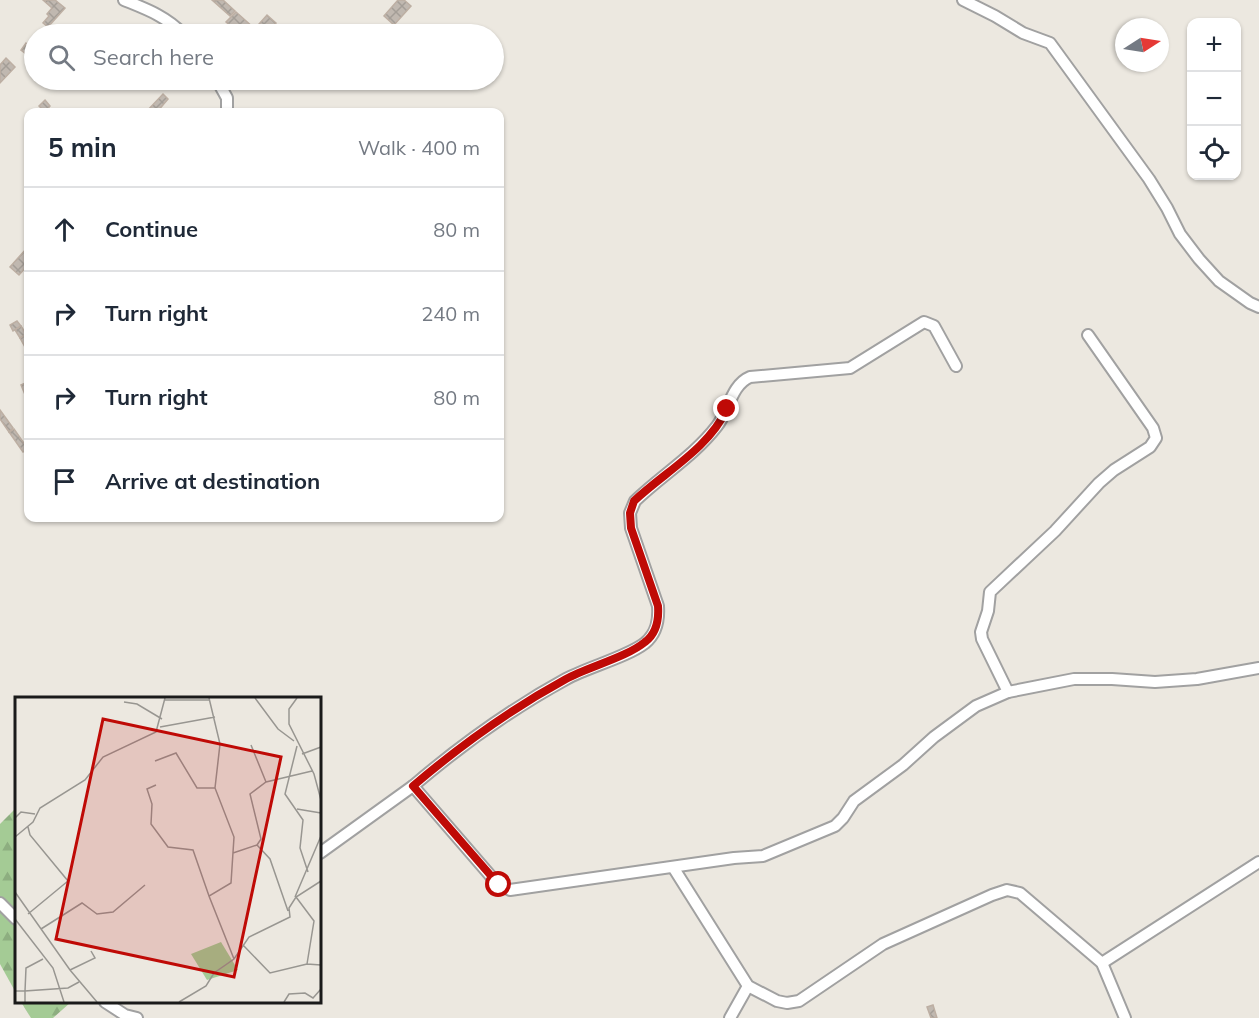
<!DOCTYPE html>
<meta charset="utf-8">
<style>
body{margin:0;font-family:Mulish,sans-serif;background:#f2f2f3;color:#1f2937}
.controls{position:absolute;right:18px;top:18px;display:grid;overflow:hidden;border-radius:12px;box-shadow:0 2px 4px #0004}
.controls button{width:54px;height:54px;display:grid;place-items:center;padding:0;border:0;border-bottom:2px solid #e0e1e3;background:#fff;color:#1f2937;font:30px sans-serif}
.compass{position:absolute;left:1115px;top:18px;width:54px;height:54px;border-radius:50%;background:#fff;box-shadow:0 2px 4px #0004;rotate:78deg}
.stop{position:absolute;width:18px;height:18px;margin:-14px;border:4px solid #bf0a06;border-radius:50%;background:#fff}
.stop.end{background:#bf0a06;border-color:#fff;box-shadow:0 2px 6px #0008}
.list{margin:0;padding:0;list-style:none}
h2{display:flex;justify-content:space-between;align-items:center;height:78px;margin:0;padding:0 24px;font-size:26px}
h2 small{font-size:20px;font-weight:400;color:#747a83}
.list li{display:grid;grid-template-columns:39px 1fr auto;gap:18px;align-items:center;box-sizing:border-box;height:84px;padding:0 24px;border-top:2px solid #e0e1e3}
.list b{display:block;font-size:22px;white-space:nowrap}
.list em{font-size:20px;font-style:normal;color:#747a83}
.icon{flex:none;width:33px;height:33px;fill:none;stroke:currentColor;stroke-width:2;stroke-linecap:round;stroke-linejoin:round}
.map{position:relative;flex:none;width:1259px;height:1018px;overflow:hidden}
.search{position:absolute;background:#fff;box-shadow:0 2px 4px #0004;left:24px;top:24px;width:480px;height:66px;display:flex;align-items:center;gap:15px;box-sizing:border-box;padding:0 21px;border-radius:33px;color:#747a83;font-size:22px}
.panel{position:absolute;background:#fff;box-shadow:0 2px 4px #0004;left:24px;top:108px;width:480px;height:414px;border-radius:12px}
.map>svg:first-child{display:block}
.forest{fill:url(#forest-firs)}
.building{fill:url(#building-cross-hatch);stroke:#bdafa3;stroke-width:1.5}
.lines{fill:none;stroke-linecap:round;stroke-linejoin:round}
.street-casing{stroke:#a1a1a1;stroke-width:14}
.street{stroke:#fff;stroke-width:10}
.route{stroke:#bf0a06;stroke-width:8}
.inset-road{fill:none;stroke:#989691;stroke-width:1.5}
.view{fill:#bf0a06;fill-opacity:0.15;stroke:#bf0a06;stroke-width:3}
.inset-edge{fill:none;stroke:#1a1a1a;stroke-width:3}
</style>
<div class="map">
<svg width="1259" height="1018" viewBox="0 0 1259 1018">
<defs>
<pattern id="forest-firs" width="22" height="20" patternUnits="userSpaceOnUse" patternTransform="scale(1.5)"><rect width="22" height="20" fill="#a4cb95"/><path d="M5 1l3.5 6h-7zM16 11l3.5 6h-7z" fill="#8dae80"/></pattern>
<pattern id="building-cross-hatch" width="8" height="8" patternUnits="userSpaceOnUse" patternTransform="scale(1.5)"><rect width="8" height="8" fill="#c0b8b0"/><path d="M0 0l8 8M0 8l8-8" fill="none" stroke="#a49e97"/></pattern>
</defs>
<rect width="100%" height="100%" fill="#ece8e0"/>
<g class="forest">
<polygon points="16,808 16,993 0,964 0,824"/>
<polygon points="21,1002 71,1002 53,1018 31,1018"/>
</g>
<g class="building">
<polygon points="43,0 55,0 65,8 48,27 43,23 49,16 47,14 52,8"/>
<polygon points="212,0 223,0 235,11 230,16"/>
<polygon points="398,0 404,0 411,6 394,25 384,16"/>
<polygon points="236,12 254,28 248,34 240,34 226,22"/>
<polygon points="267,15 276,23 266,34 250,34"/>
<polygon points="85,26 95,34 78,34"/>
<polygon points="26,43 32,47 26,54 21,50"/>
<polygon points="6,58 15,67 0,83 0,65"/>
<polygon points="150,80 173,80 169,84 167,82 161,89"/>
<polygon points="163,94 168,99 157,112 146,112"/>
<polygon points="45,100 50,106 45,112 39,106"/>
<polygon points="26,249 28,251 28,265 19,275 10,267"/>
<polygon points="17,321 21,326 13,331 10,325"/>
<polygon points="21,326 26,334 20,338 15,330"/>
<polygon points="25,335 28,344 25,347 20,338"/>
<polygon points="28,382 28,396 26,397 21,385"/>
<polygon points="0,410 13,428 9,432 0,419"/>
<polygon points="14,429 28,449 23,452 9,432"/>
<polygon points="933,1005 937,1018 931,1018 927,1007"/>
</g>
<g class="lines">
<g class="street-casing">
<g id="street">
<path d="M 124,0 C 146,9 166,16 183,34"/>
<polyline points="963,0 995,16 1023,33 1050,43 1149,179 1167,208 1180,234 1199,259 1219,281 1250,303 1259,307"/>
<polyline points="217,80 227,98 227,112"/>
<polyline points="1008,692 982,639 981,632 988,611 990,592 1055,531 1099,483 1114,470 1150,447 1156,438 1153,428 1088,335"/>
<path d="M 413,786 C 461,745 511,709 566,679 C 588,667 627,657 645,643 C 657,633 659,620 658,606 L 631,528 L 630,513 L 635,501 C 662,475 694,456 717,426 C 729,411 731,385 750,377 L 850,368 L 924,322 L 934,326 L 956,366"/>
<polyline points="320,853 413,786 495,881 510,890 734,858 763,856 835,826 843,818 854,801 903,765 934,737 976,706 1008,692 1074,679 1112,679 1155,682 1197,679 1259,668"/>
<polyline points="673,867 748,986 777,1001 787,1003 799,1001 883,944 992,895 1007,890 1020,893 1102,963 1125,1018"/>
<polyline points="0,903 16,919"/>
<polyline points="1102,963 1259,862"/>
<polyline points="105,1002 125,1015 137,1018"/>
<polyline points="730,1018 748,986"/>
</g>
</g>
<use href="#street" class="street"/>
</g>
<g class="lines">
<path class="route" d="M 499,885 L 413,786 C 461,745 511,709 566,679 C 588,667 627,657 645,642 C 657,633 659,620 658,606 L 631,528 L 630,513 L 634,501 C 666,471 708,449 727,409"/>
</g>
<g transform="translate(15 697)">
<rect width="306" height="306" fill="#ece8e0"/>
<path d="M 206,245 L 223,273 L 192,283 L 176,257 Z" fill="#a4cb95"/>
<path class="inset-road" d="M 194,1 L 205,47 L 200,91 L 219,140 L 216,186 L 194,199 L 219,262M 240,1 L 263,32 L 279,44M 282,1 L 274,12 L 274,27 L 299,77 L 306,103M 150,3 L 194,3M 109,5 L 122,7 L 147,22M 145,30 L 200,20M 236,48 L 251,85M 282,49 L 270,97 L 288,123 L 285,151 L 293,175M 287,57 L 306,50M 140,64 L 161,56 L 182,91 L 200,91M 141,88 L 132,92 L 137,107 L 136,127 L 153,150 L 178,153 L 194,199M 282,112 L 306,116M 0,121 L 6,115 L 20,117M 0,140 L 18,125 L 25,111 L 70,83 L 88,60 L 141,35 L 150,1M 242,148 L 255,162 L 273,214M 218,156 L 242,148 L 246,142 L 235,97 L 251,85 L 297,74M 0,195 L 55,273 L 82,305M 280,200 L 306,139M 281,200 L 299,224 L 292,267M 13,217 L 53,184 L 15,138 L 13,130M 0,222 L 38,271 L 49,305M 26,232 L 67,206 L 82,217 L 98,215 L 130,188M 228,248 L 255,276 L 292,267 L 306,268M 55,273 L 80,261 L 76,254M 0,294 L 10,294 L 11,271 L 28,262M 10,305 L 10,294 L 53,291 L 64,285M 164,305 L 191,289 L 199,276 L 219,262 L 234,240 L 275,220 L 274,211 L 281,200 L 306,184M 269,305 L 274,297 L 290,296 L 298,301 L 306,292"/>
<path class="view" d="M 88,22 L 266,60 L 219,280 L 41,242 Z"/>
<rect width="306" height="306" class="inset-edge"/>
</g>
</svg>
<div class="controls">
<button>+</button>
<button>−</button>
<button><svg class="icon" aria-label="locate" viewBox="0 0 24 24"><circle cx="12" cy="12" r="6"/><path d="M12 2v4M12 18v4M2 12h4M18 12h4"/></svg></button>
</div>
<svg class="compass" viewBox="-18 -18 36 36"><path d="M0-13l5 13h-10z" fill="#e53935"/><path d="M0 13l5-13h-10z" fill="#747a83"/></svg>
<div class="stop" style="left:499px;top:885px"></div>
<div class="stop end" style="left:727px;top:409px"></div>
<div class="search"><svg class="icon" aria-label="search" viewBox="0 0 24 24"><circle cx="10" cy="10" r="6"/><path d="M15 15l6 6"/></svg>Search here</div>
<section class="panel">
<h2>5 min<small>Walk · 400 m</small></h2>
<ul class="list">
<li><svg class="icon" aria-label="ahead" viewBox="0 0 24 24"><path d="M12 20V5M6 11l6-6 6 6"/></svg><div><b>Continue</b></div><em>80 m</em></li>
<li><svg class="icon" aria-label="right" viewBox="0 0 24 24"><path d="M7 20v-9h11M14 6l5 5-5 5"/></svg><div><b>Turn right</b></div><em>240 m</em></li>
<li><svg class="icon" aria-label="right" viewBox="0 0 24 24"><path d="M7 20v-9h11M14 6l5 5-5 5"/></svg><div><b>Turn right</b></div><em>80 m</em></li>
<li><svg class="icon" aria-label="arrive" viewBox="0 0 24 24"><path d="M6 21V4h12l-3 4 3 4H6"/></svg><div><b>Arrive at destination</b></div></li>
</ul>
</section>
</div>
